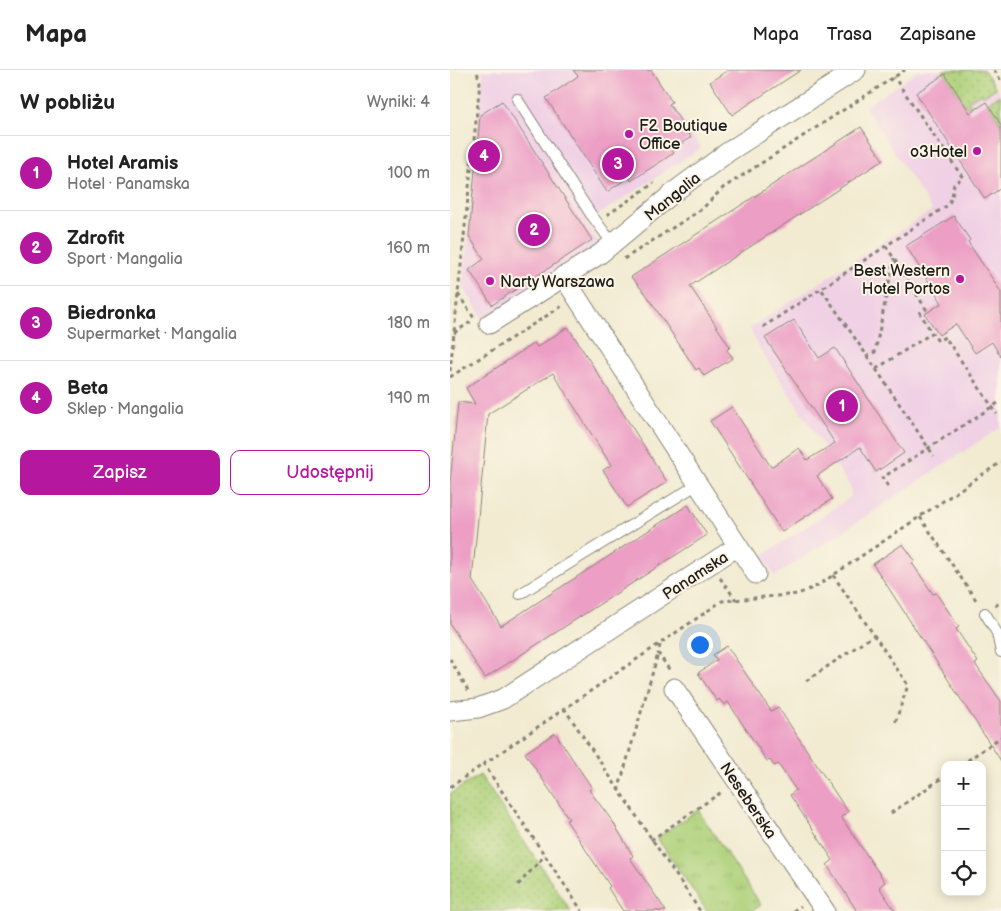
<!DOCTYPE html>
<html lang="pl">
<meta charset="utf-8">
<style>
body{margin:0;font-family:"Balsamiq Sans",sans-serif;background:#f6f6f6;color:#222}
.controls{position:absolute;right:15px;bottom:15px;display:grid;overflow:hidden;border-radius:10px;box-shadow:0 2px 12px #0003}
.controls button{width:45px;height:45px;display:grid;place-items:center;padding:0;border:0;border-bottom:1px solid #e0e0e0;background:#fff;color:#222;font:25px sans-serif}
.you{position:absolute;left:249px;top:574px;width:18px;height:18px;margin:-12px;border:4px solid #fff;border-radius:50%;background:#1a73e8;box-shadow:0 0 0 8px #1a73e833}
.badge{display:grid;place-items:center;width:32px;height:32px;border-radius:50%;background:#b5179e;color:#fff;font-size:16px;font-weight:700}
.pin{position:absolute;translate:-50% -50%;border:2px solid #fff;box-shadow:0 1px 5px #0006}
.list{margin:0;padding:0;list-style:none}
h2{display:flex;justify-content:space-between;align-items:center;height:65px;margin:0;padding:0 20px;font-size:21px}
h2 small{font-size:16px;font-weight:400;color:#767676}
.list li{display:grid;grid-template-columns:32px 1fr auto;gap:15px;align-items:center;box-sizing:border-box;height:75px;padding:0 20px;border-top:1px solid #e0e0e0}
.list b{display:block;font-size:19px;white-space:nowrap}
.list p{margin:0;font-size:16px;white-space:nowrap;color:#767676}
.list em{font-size:16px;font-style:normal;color:#767676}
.actions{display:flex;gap:10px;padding:15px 20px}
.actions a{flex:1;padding:11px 0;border:1px solid #b5179e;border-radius:10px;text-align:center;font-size:18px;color:#b5179e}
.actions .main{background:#b5179e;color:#fff}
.icon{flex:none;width:28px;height:28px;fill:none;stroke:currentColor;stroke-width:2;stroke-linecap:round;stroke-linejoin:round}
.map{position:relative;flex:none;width:551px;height:841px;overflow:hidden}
header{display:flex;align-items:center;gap:30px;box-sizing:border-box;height:70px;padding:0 25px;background:#fff;border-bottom:1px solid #e0e0e0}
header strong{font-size:24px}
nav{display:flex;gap:28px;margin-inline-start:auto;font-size:18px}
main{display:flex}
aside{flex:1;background:#fff}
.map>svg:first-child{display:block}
.built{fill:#f0d0e5}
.grass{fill:url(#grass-dots);stroke:#65764b}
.park{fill:url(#park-tufts);stroke:#65764b}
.building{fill:#ec9ec5}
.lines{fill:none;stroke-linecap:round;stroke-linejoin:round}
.service-casing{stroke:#878477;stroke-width:12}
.minor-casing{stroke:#878477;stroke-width:21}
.path{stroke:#878477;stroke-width:3;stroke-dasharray:4 4;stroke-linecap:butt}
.service{stroke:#fff;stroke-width:10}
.minor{stroke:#fff;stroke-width:19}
.poi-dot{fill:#b5179e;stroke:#fcf5e5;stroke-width:2}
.labels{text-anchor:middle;stroke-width:4;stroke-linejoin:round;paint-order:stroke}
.poi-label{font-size:16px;fill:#1c1c1c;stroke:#fcf5e5;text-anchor:start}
.street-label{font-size:16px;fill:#1c1c1c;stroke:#fcf5e5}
</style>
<header>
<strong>Mapa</strong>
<nav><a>Mapa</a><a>Trasa</a><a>Zapisane</a></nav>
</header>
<main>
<aside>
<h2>W pobliżu<small>Wyniki: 4</small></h2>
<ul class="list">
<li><span class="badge">1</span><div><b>Hotel Aramis</b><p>Hotel · Panamska</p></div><em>100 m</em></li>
<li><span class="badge">2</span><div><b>Zdrofit</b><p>Sport · Mangalia</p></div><em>160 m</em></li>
<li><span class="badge">3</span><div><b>Biedronka</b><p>Supermarket · Mangalia</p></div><em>180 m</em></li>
<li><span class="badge">4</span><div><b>Beta</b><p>Sklep · Mangalia</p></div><em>190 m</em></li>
</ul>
<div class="actions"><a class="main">Zapisz</a><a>Udostępnij</a></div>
</aside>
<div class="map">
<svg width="551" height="841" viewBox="0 0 551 841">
<defs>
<pattern id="grass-dots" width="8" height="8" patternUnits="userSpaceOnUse" patternTransform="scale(1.25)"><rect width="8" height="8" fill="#aed17a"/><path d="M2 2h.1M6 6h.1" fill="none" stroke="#95b369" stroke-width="1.8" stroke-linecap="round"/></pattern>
<pattern id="park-tufts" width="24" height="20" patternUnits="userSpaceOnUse" patternTransform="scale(1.25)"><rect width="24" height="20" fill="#aed17a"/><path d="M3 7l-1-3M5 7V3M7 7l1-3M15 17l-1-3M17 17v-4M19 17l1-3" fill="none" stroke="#95b369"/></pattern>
</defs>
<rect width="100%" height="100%" fill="#fcf5e5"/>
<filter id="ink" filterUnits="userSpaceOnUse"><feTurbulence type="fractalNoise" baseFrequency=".02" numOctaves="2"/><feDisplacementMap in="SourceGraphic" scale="10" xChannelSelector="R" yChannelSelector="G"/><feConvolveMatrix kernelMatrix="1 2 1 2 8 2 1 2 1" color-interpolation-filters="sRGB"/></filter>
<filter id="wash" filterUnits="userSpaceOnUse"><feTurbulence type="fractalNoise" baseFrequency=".0096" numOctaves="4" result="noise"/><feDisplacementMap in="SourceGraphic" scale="20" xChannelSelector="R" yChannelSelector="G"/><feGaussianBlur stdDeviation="1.12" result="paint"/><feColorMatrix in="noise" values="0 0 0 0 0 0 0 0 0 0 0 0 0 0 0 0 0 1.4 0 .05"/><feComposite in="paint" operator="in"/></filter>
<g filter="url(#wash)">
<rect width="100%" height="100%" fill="#f2ebd2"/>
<g class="built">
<polygon points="31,0 201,0 251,78 136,153 153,178 36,253 13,217 33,3"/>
<polygon points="470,0 535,0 551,24 551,357 325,506 312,486 401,427 400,417 306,273 300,258 482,140 415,37"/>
</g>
<g class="grass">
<polygon points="492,0 534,0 546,18 533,26 531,23 518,31 521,35 517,38"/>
<polygon points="550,25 551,26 551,54 537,32"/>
<polygon points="30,705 121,841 0,841 0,724"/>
</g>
<polygon class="park" points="248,740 311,835 302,841 257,841 207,768"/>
<g id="blocks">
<g class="building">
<polygon points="123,0 201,0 222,32 219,34 241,67 222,80 224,83 181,111 179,107 157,122 96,28 128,6"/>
<polygon points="278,0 351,0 282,45 260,12"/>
<polygon points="495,4 520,43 537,32 551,55 551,118 535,129 466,23"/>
<polygon points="52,31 142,170 42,235 19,200 34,189 19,166 30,45"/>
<polygon points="411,57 433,90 240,216 280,277 277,280 283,288 254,306 249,298 246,300 196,224 181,207"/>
<polygon points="504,146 520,170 518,172 551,222 551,287 542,272 525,283 506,254 489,265 475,244 492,233 456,176"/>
<polygon points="344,250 369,288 385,278 454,383 426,402 410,377 367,406 382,429 332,462 260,351 282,337 321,397 349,378 357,390 385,373 315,268"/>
<polygon points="118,257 217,412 177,437 153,400 161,395 103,303 38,344 22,510 51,556 238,435 257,465 35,608 0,554 0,413 8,332 25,334 16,318 84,273 87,277"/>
<polygon points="453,474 465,491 462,493 483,524 486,523 509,557 506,559 528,592 525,594 551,631 551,691 423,494"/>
<polygon points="277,576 321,641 328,637 398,742 391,747 435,812 429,817 445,841 407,841 377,795 383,790 340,725 346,720 328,694 324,696 320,690 317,691 278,632 274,635 269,629 267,631 248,603 267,590 263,585"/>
<polygon points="105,663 142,718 139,720 163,752 183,786 180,788 216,841 173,841 158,818 160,816 116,750 119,749 75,683"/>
</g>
</g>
</g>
<g filter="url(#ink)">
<use href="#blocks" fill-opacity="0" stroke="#878477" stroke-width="1"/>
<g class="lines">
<g class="service-casing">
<g id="service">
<polyline points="67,29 140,143 163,174"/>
<polyline points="70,524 248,414"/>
<polyline points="535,543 547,563 551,582"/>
</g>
</g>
<g class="minor-casing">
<g id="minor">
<polyline points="113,206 306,504"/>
<polyline points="39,254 150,184 228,119 278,82 406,0"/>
<polyline points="224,618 375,841"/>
<polyline points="0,641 28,638 53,629 288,476"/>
</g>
</g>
<g class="path">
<polyline points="544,0 551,11"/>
<polyline points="157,145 204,113"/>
<polyline points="436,176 476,239 470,243 482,263"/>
<polyline points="174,189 252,139 273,118 455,0"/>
<polyline points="372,220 426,299 482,263 488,271 495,267 547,344"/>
<polyline points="8,224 24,248"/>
<polyline points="313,257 498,135 502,127 504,113 513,108 444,7"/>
<polyline points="4,263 22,251"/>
<polyline points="416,287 425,282 444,188"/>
<polyline points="426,299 484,386"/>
<polyline points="0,301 30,12 27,2"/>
<polyline points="0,307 112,236"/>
<polyline points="438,416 432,408 551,331"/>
<polyline points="470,447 528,533"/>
<polyline points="383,505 458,615 445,653"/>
<polyline points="270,508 286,530"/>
<polyline points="545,536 551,532"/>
<polyline points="210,575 208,583 221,602"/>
<polyline points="0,589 19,622"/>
<polyline points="356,611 424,565"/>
<polyline points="114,638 250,841"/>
<polyline points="33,693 132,841"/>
<polyline points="511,695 551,667"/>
<polyline points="0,717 272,531 348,524 367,516 551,392"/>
<polyline points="168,721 208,584"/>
<polyline points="441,743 495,706"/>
<polyline points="201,770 273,721"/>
<polyline points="68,815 95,785"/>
<polyline points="343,841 351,836"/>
</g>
<use href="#service" class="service"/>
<use href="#minor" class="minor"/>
</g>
</g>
<g class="poi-dot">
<circle cx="179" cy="64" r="5"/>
<circle cx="527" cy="81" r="5"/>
<circle cx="510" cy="209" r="5"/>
<circle cx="40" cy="211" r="5"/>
</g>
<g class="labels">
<g class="poi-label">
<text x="189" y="61">F2 Boutique<tspan x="189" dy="18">Office</tspan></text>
<text x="517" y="87" text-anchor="end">o3Hotel</text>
<text x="500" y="206" text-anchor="end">Best Western<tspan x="500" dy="18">Hotel Portos</tspan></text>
<text x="50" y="217">Narty Warszawa</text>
</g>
<g class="street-label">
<text transform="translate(222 126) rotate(-39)" y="6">Mangalia</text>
<text transform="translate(245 505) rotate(-33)" y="6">Panamska</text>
<text transform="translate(299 730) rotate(56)" y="6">Neseberska</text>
</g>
</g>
</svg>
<div class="controls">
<button>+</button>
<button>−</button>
<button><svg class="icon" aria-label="locate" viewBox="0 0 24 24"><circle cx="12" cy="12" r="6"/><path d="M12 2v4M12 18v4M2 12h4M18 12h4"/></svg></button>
</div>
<div class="you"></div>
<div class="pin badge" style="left:392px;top:336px">1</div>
<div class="pin badge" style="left:84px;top:160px">2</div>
<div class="pin badge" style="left:168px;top:94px">3</div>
<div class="pin badge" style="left:34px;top:86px">4</div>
</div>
</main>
